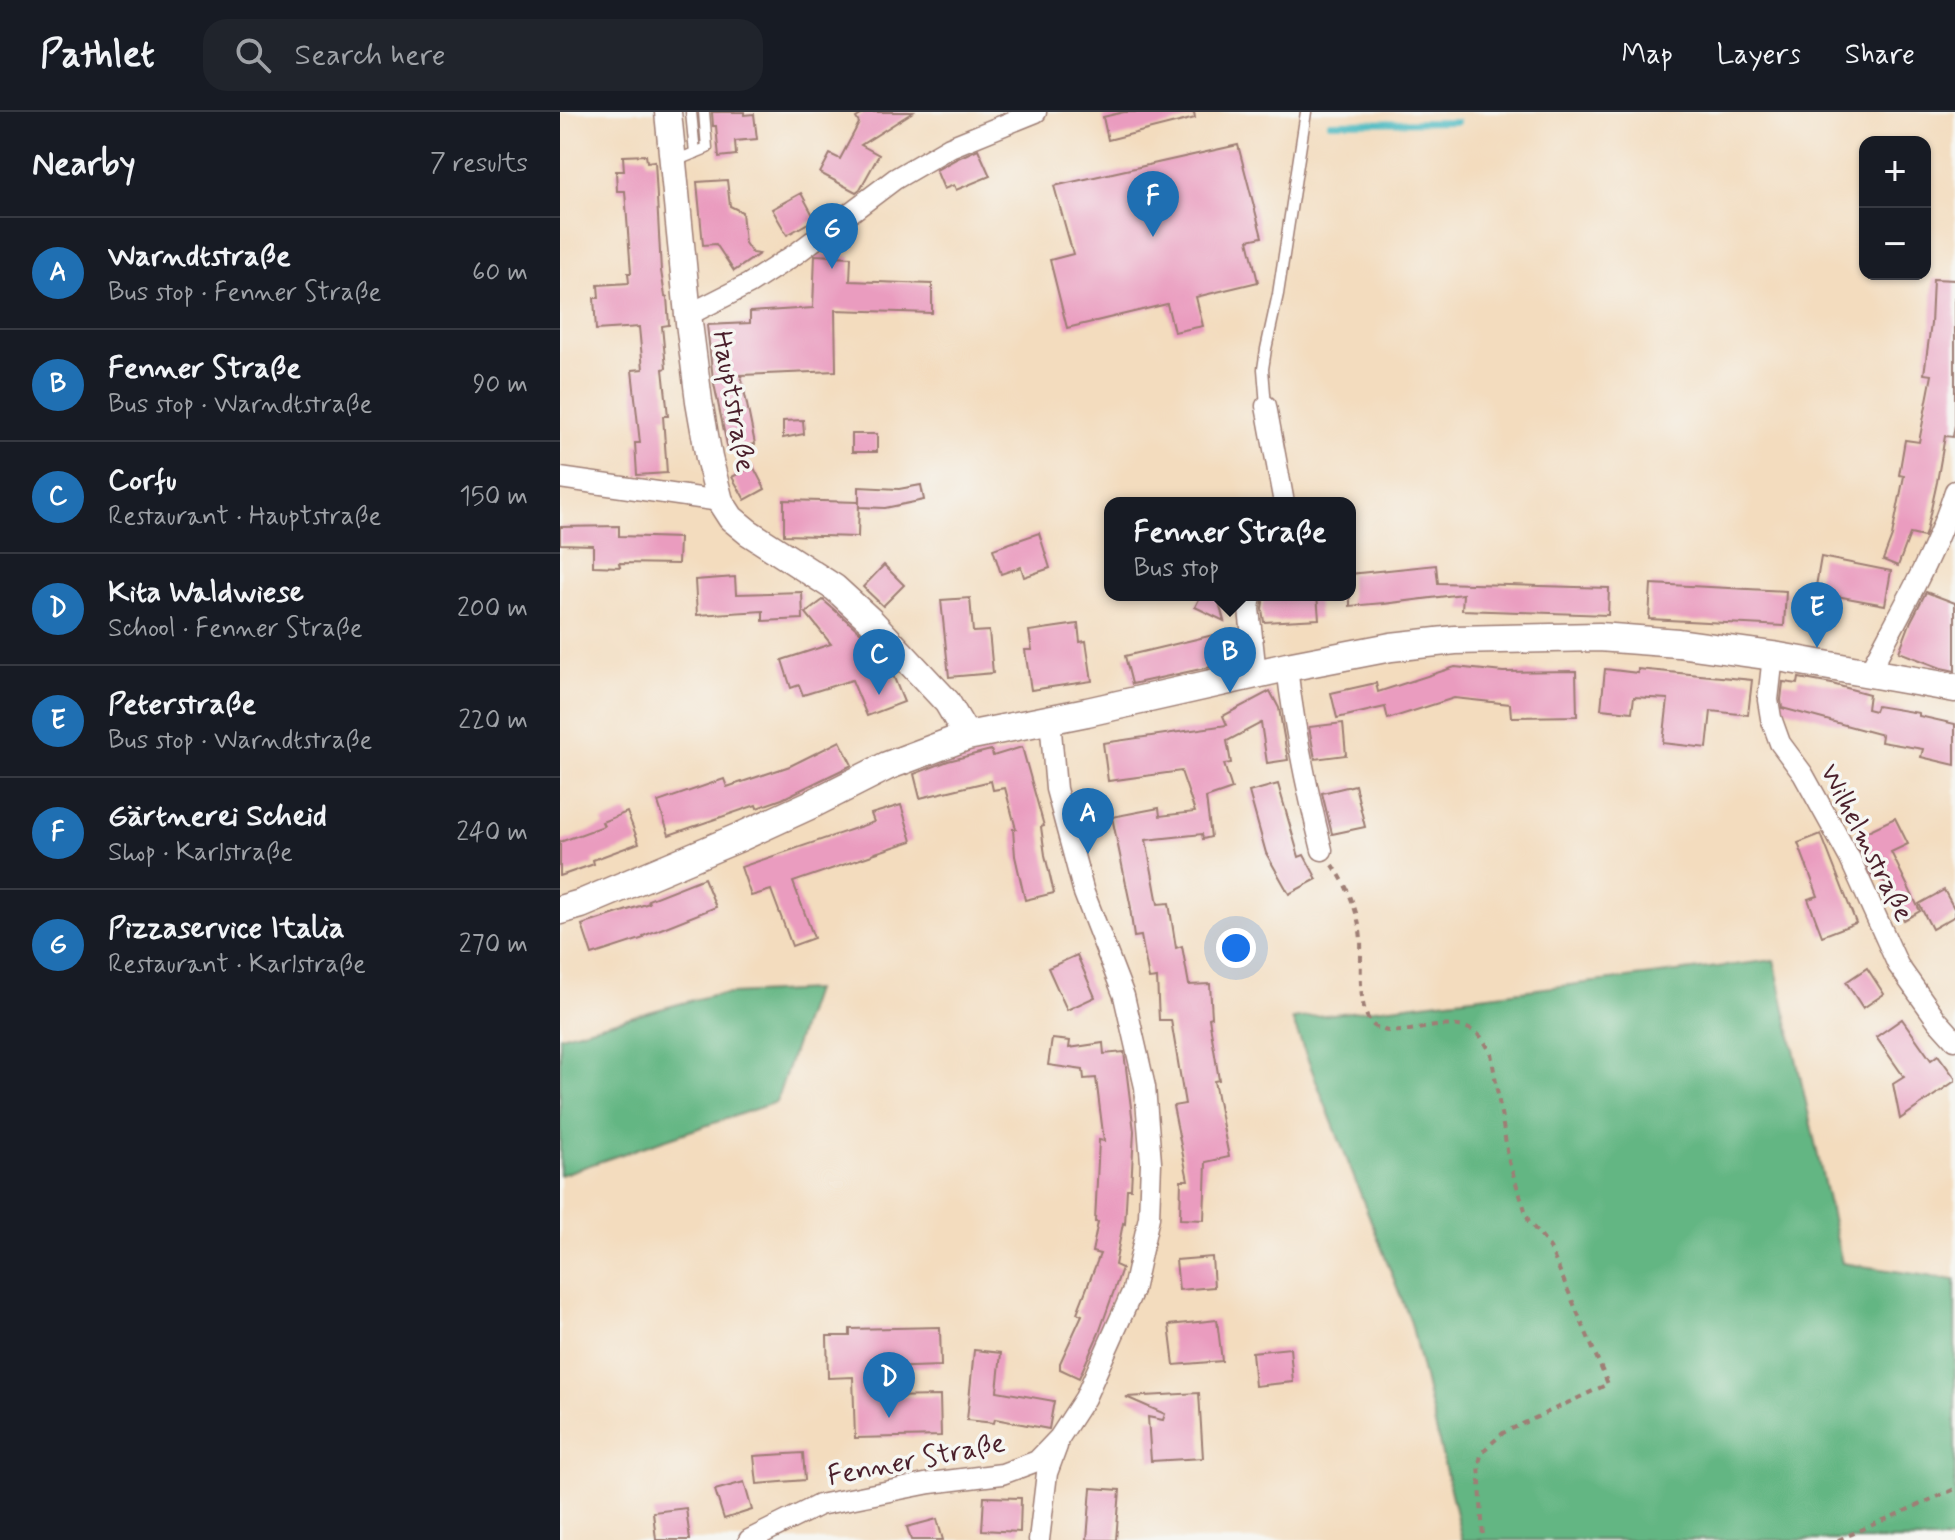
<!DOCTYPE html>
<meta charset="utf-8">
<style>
body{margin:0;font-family:Mynerve,sans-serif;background:#20242c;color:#f1f3f6}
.controls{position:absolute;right:24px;top:24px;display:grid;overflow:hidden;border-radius:16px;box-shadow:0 2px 6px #0004}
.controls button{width:72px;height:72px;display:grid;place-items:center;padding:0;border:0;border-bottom:2px solid #363941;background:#171b24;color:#f1f3f6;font:40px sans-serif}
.you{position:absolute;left:676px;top:836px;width:28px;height:28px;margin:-20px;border:6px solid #fff;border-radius:50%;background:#1a73e8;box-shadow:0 0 0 12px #1a73e833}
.badge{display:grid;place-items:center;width:52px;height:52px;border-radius:50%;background:#1f6fb2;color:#fff;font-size:26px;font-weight:700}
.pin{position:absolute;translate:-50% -66px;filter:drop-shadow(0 2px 4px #0008)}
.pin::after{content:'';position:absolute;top:42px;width:28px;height:24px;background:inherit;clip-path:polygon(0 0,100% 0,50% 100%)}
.popup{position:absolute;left:544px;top:385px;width:252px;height:104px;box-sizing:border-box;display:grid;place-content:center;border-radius:16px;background:#171b24;filter:drop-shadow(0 2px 6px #0005);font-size:26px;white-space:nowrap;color:#9ea1a6}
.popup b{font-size:30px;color:#f1f3f6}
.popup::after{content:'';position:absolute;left:50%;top:100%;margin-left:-16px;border:16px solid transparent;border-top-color:#171b24}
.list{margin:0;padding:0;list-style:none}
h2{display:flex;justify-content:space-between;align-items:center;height:104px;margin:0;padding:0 32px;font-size:34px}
h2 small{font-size:26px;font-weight:400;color:#9ea1a6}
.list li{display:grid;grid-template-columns:52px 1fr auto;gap:24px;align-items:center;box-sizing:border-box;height:112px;padding:0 32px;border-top:2px solid #363941}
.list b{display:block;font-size:30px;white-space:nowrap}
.list p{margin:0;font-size:26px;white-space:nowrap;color:#9ea1a6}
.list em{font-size:26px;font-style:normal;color:#9ea1a6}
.icon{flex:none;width:44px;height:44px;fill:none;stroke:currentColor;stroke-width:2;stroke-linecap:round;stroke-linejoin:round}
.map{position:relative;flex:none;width:1395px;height:1428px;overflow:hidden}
header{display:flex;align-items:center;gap:48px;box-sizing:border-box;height:112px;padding:0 40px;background:#171b24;border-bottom:2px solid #363941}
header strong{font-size:38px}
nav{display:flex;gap:44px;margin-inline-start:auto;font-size:28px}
.search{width:560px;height:72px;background:#20242c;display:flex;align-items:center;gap:20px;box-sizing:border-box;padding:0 28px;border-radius:24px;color:#9ea1a6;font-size:30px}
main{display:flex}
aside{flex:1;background:#171b24}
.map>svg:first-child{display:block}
.forest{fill:#63b683;stroke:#566a57;stroke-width:2}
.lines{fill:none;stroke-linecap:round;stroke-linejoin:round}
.stream{stroke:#4bbac1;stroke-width:6}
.building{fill:#ea9cbf}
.service-casing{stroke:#9e7e74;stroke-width:13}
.minor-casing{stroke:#9e7e74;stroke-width:23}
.tertiary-casing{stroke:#9e7e74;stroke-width:29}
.secondary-casing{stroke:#9e7e74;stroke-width:31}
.path{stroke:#9e7e74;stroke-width:4;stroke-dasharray:6 6;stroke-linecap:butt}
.service{stroke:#fff;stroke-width:10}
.minor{stroke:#fff;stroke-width:20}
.tertiary{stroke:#fff;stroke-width:26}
.secondary{stroke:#fff;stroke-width:28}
.labels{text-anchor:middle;stroke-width:7;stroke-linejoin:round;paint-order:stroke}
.street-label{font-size:28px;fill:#4a1f2b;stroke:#f6f6f2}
</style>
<header>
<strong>Pathlet</strong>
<div class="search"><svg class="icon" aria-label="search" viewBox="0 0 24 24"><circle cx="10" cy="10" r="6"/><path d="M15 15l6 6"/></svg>Search here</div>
<nav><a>Map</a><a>Layers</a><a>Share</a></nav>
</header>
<main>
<aside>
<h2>Nearby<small>7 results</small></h2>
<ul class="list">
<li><span class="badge">A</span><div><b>Warndtstraße</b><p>Bus stop · Fenner Straße</p></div><em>60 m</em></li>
<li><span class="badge">B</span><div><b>Fenner Straße</b><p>Bus stop · Warndtstraße</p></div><em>90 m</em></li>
<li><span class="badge">C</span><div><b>Corfu</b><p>Restaurant · Hauptstraße</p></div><em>150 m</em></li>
<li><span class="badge">D</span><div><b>Kita Waldwiese</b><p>School · Fenner Straße</p></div><em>200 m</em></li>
<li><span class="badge">E</span><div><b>Peterstraße</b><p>Bus stop · Warndtstraße</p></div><em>220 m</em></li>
<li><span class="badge">F</span><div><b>Gärtnerei Scheid</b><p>Shop · Karlstraße</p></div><em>240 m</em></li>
<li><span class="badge">G</span><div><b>Pizzaservice Italia</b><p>Restaurant · Karlstraße</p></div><em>270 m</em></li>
</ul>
</aside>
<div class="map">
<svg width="1395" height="1428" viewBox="0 0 1395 1428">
<rect width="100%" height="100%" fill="#f6f6f2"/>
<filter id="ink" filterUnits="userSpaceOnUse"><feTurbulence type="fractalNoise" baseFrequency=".0125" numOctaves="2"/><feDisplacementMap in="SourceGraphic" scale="16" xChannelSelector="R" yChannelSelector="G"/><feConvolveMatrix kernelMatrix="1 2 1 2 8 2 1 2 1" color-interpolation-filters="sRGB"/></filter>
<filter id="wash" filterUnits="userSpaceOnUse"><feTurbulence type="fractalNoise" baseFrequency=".006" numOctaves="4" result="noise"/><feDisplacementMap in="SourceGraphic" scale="32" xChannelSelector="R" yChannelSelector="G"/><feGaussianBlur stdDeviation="1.8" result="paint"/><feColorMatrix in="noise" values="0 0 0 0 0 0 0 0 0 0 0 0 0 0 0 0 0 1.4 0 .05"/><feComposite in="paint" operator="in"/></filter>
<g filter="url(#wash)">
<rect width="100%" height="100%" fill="#f3dcbe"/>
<g class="forest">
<polygon points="1214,848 1282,1151 1395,1168 1395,1428 902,1428 851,1211 732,907"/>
<polygon points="254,878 216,990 0,1063 0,924 152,883"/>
</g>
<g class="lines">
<polyline class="stream" points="770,11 897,10"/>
</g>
<g id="blocks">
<g class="building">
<polygon points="152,0 184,0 184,3 194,2 197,27 175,29 176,43 159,45 156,14 153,14"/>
<polygon points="306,0 353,0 301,33 319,43 300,77 296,80 260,61 270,42 280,47 299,11 296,6"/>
<polygon points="564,0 634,0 635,6 548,28 543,5"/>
<polygon points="678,33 702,125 688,128 698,170 636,185 643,214 614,220 607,192 507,216 490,148 513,142 494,74"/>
<polygon points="418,37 430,64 396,78 394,73 384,77 376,58 396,47"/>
<polygon points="86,43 87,50 95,49 101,159 105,184 107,185 109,213 102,214 106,256 103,257 108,304 103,304 107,361 77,363 75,331 80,331 72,258 83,257 79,215 36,218 34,186 39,186 38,173 69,171 68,161 71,161 65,79 57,79 56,59 64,59 63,44"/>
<polygon points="167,68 170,94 182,100 185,131 192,141 199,142 174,159 156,132 143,133 137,70"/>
<polygon points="241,81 255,107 227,123 212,97"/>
<polygon points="255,143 291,145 290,169 372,172 372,201 275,198 276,259 181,263 195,332 168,338 153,267 147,213 190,211 190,200 253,196"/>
<polygon points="1373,167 1395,168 1395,313 1393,325 1385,324 1377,370 1366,420 1364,425 1350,422 1338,454 1323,448 1332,424 1344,364 1339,363 1345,328 1359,330 1372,263 1364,262 1371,212"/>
<polygon points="243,308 244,322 223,326 223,309"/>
<rect x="292" y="322" width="25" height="18"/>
<polygon points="193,354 205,377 185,388 172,365"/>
<polygon points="361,373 364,388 325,396 299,395 299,375 339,377"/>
<polygon points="224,388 299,390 298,425 224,423"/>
<polygon points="59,414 59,424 119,426 118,452 59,451 60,455 33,454 33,433 0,432 0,415"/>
<polygon points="479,421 490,456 464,465 461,455 441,462 433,437"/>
<polygon points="1261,445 1331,459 1325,493 1255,480"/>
<polygon points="324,453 344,473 323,494 303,475"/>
<polygon points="876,453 878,471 1049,476 1048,503 902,498 903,482 823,492 823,491 790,494 790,462"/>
<polygon points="175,465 176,482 242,480 243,507 203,509 203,499 137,503 135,468"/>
<polygon points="1091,472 1226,479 1224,514 1089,507"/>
<polygon points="1366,480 1395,491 1395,559 1381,556 1339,540 1351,509"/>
<polygon points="641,483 657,483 664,509 635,495"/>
<polygon points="704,483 757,483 759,507 704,510 702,497"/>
<polygon points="410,486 413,520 429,519 433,561 389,565 381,488"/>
<polygon points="263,488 300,520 328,551 344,590 307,604 292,568 243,583 239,573 231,576 222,548 271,532 246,501"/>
<polygon points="518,512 520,530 526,529 532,569 471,578 465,538 472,538 469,519"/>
<polygon points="666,520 673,550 572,572 565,544"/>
<polygon points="895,555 943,560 1016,559 1017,604 951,605 950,592 894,586 828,607 825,595 777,606 771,581 816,571 818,580"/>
<polygon points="1045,557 1078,561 1078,557 1192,568 1188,603 1151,599 1147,636 1103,631 1108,587 1074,585 1072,600 1041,597"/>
<polygon points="1239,566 1272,572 1309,582 1307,597 1315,599 1317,594 1359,601 1359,604 1395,612 1395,653 1361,645 1363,637 1321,630 1322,623 1222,596 1221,588 1223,570 1238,572"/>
<polygon points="710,579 719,596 728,648 707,651 701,611 667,629 671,651 664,652 672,677 646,686 651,725 643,727 642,722 586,728 598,792 609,791 616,836 622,834 629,873 650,872 652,905 649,906 659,968 654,969 669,1045 646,1050 644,1108 620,1107 621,1068 628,1068 613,994 625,992 611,908 599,908 597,866 589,867 581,824 574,825 570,796 571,796 552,705 599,696 600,704 635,700 621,659 548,669 543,631 667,613 663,604"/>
<polygon points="783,611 786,643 755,647 749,615"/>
<polygon points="280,629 292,653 222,687 197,696 196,693 109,723 98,690 164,667 167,675 230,654"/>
<polygon points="462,635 484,714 481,715 485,743 494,781 465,788 455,744 453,717 456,717 445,676 433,678 431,669 360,686 354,662 388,649 431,638 433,644"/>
<polygon points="718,672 739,745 744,743 757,767 729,782 706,741 689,680"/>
<polygon points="795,673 805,715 772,722 762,681"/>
<polygon points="341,693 352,729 312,742 312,743 233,770 254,826 232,834 211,778 191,784 181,755 314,710 311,702"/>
<polygon points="67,700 79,731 33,748 34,752 0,764 0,730 44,714 42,710"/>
<polygon points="1335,706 1348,732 1331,740 1360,799 1344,808 1320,762 1313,766 1293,726"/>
<polygon points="1261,722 1296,811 1262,824 1248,787 1258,784 1238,731"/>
<polygon points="144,766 156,795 83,824 84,826 32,843 22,813 89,791 88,788"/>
<polygon points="1384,778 1395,798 1395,804 1372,817 1359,792"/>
<polygon points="517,843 535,885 507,898 488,856"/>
<polygon points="1307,856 1324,882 1303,896 1286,870"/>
<polygon points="1342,907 1371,948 1378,943 1395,966 1395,969 1340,1007 1333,972 1344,965 1316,925"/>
<polygon points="492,927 510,929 509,936 543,931 544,942 564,940 574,1019 571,1077 567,1077 565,1112 563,1111 555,1153 562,1156 539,1221 519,1266 500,1257 500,1251 522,1203 517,1201 540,1142 532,1140 538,1110 535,1110 539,1028 544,1029 536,966 524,967 523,958 488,953"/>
<polygon points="652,1145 654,1175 619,1178 616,1148"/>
<polygon points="657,1208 662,1249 614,1253 609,1213"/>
<polygon points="380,1215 381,1254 321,1256 322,1285 380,1284 381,1324 295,1326 293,1265 268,1266 267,1224 290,1224 290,1217"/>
<polygon points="730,1236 733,1270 695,1274 692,1240"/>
<polygon points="414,1238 441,1241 437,1279 494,1289 489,1317 435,1307 434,1311 407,1308"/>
<polygon points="639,1281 643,1346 591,1349 588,1305 603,1308 605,1302 566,1285"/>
<polygon points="243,1341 245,1368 197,1372 194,1344"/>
<polygon points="184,1370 192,1398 164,1407 155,1378"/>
<polygon points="531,1376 560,1378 556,1428 527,1428"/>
<polygon points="424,1385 461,1386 460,1420 422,1418"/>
<polygon points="126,1396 130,1428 96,1428 93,1400"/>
<polygon points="377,1407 383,1428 351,1428 347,1415"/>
</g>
</g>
</g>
<g filter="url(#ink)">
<use href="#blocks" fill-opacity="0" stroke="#9e7e74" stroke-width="2"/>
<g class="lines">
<g class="service-casing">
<g id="service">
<polyline points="131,0 135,41"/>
<polyline points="115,49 147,36 144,0"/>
<polyline points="706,294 703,257 706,237 718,182 746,0"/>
</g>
</g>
<g class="minor-casing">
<g id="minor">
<polyline points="128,203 189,172 237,141 335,67 390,35 476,0"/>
<polyline points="706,294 724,391"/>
<polyline points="0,366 160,389"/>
<polyline points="691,483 689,497 696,562"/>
<polyline points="1213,544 1208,588 1211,606 1220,631 1243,662 1290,747 1338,853 1377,908 1395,928"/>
<path d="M 727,555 C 734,617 747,678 762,738"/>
<path d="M 1309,560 C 1340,501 1375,442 1395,379"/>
<polyline points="189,1428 259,1393 370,1371 442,1362 477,1349 499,1326 525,1286 573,1178 589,1105 591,1050 585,975 564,884 524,781 496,677 490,607"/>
<polyline points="479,1428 487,1361 497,1334"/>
</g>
</g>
<g class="tertiary-casing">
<polyline id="tertiary" points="108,0 128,203 139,289 149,346 160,389 171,406 188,420 275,476 311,509 387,590 407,624"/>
</g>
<g class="secondary-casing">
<polyline id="secondary" points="0,798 21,792 180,725 254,691 327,654 407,624 527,600 727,555 831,535 895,528 1039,525 1118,531 1213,544 1395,576"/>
</g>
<g class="path">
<path d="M 773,753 C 788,775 799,801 801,828 C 802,849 796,897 813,913 C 837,933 893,896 921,925 C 925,930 928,936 931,941 L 949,1050 L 969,1110 L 989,1134 L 1048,1272 L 943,1321 L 922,1340 L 919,1351 L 923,1428"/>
<polyline points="1278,1428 1395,1377"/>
</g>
<use href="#service" class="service"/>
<use href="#minor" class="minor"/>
<use href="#tertiary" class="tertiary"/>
<use href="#secondary" class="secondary"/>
</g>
</g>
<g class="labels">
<g class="street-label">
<text transform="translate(175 289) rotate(80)" y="10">Hauptstraße</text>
<text transform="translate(1308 730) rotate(63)" y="10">Wilhelmstraße</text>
<text transform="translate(356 1346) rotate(-11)" y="10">Fenner Straße</text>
</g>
</g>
</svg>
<div class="controls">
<button>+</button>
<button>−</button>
</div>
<div class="you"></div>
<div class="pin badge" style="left:528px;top:742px">A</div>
<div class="pin badge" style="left:670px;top:581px">B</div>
<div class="popup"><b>Fenner Straße</b>Bus stop</div>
<div class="pin badge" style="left:319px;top:583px">C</div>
<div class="pin badge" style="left:329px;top:1306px">D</div>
<div class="pin badge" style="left:1257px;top:536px">E</div>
<div class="pin badge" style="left:593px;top:125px">F</div>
<div class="pin badge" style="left:272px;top:157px">G</div>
</div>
</main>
